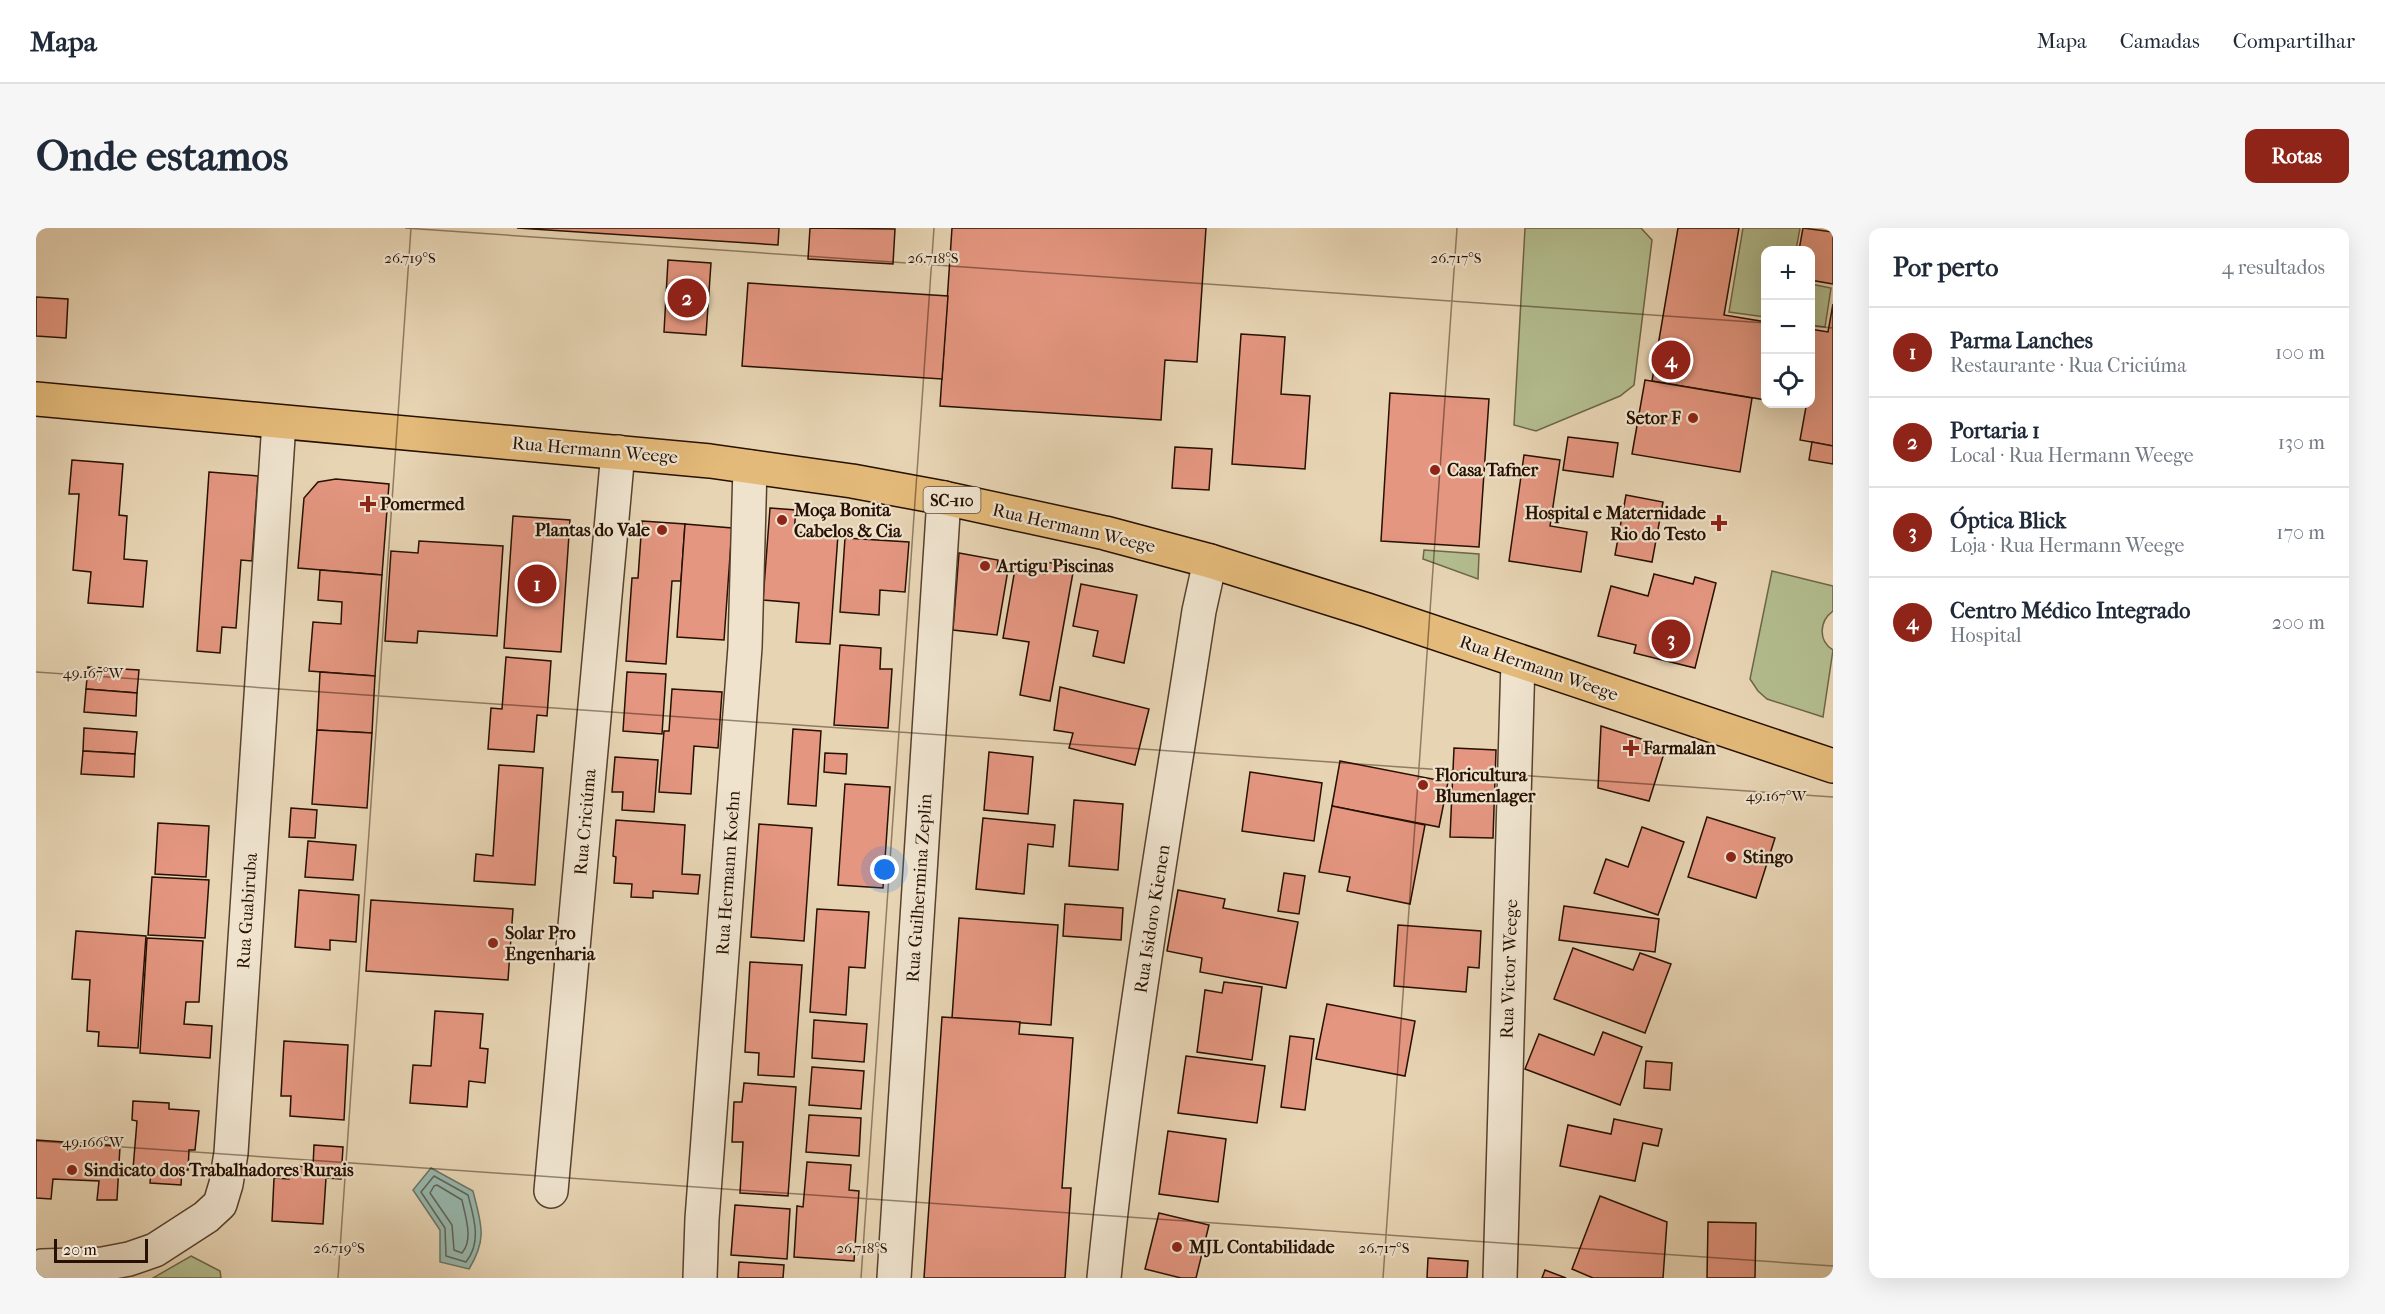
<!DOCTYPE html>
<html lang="pt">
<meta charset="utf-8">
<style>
body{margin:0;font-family:"IM FELL French Canon",serif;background:#f6f6f7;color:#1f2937}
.controls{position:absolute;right:18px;top:18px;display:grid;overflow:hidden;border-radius:12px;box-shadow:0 6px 24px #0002}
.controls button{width:54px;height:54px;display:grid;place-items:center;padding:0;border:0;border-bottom:2px solid #e0e1e3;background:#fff;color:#1f2937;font:30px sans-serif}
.scale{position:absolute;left:18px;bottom:15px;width:94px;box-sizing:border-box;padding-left:6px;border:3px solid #271000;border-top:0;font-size:16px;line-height:21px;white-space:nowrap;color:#271000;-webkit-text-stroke:4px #efe3ce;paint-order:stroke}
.you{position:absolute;left:849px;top:642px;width:21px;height:21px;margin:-15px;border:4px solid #fff;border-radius:50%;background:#1a73e8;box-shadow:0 0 0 9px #1a73e833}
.badge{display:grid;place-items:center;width:39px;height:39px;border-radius:50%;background:#8f2418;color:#fff;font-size:20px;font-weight:700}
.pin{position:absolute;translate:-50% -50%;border:3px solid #fff;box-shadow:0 2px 6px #0006}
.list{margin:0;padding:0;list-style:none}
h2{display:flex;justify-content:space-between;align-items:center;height:78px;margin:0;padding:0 24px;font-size:26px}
h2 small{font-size:20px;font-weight:400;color:#747a83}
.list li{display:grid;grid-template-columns:39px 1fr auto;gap:18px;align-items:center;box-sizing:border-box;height:90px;padding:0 24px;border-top:2px solid #e0e1e3}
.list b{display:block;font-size:22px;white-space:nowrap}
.list p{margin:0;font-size:20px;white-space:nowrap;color:#747a83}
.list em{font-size:20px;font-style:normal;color:#747a83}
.icon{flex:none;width:33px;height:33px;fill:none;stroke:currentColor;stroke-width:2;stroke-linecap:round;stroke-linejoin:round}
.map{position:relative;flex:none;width:1797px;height:1050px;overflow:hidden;border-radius:12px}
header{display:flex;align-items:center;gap:36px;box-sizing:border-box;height:84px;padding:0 30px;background:#fff;border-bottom:2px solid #e0e1e3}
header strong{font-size:28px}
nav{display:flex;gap:33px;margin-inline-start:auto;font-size:21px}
.intro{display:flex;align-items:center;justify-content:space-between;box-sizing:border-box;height:144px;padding:0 36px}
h1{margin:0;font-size:42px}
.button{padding:15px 27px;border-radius:12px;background:#8f2418;color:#fff;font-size:21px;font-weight:700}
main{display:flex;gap:36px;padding:0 36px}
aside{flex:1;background:#fff;border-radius:12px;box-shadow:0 6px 24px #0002}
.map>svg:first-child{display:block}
.green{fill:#b3bd8f;stroke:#6d6648;stroke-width:1.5}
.water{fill:#97b8ae;stroke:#6a7568;stroke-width:1.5}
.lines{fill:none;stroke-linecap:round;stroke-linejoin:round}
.shore{stroke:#5f6457;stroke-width:1.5}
.building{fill:#e49680;stroke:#271000;stroke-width:1.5}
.street-casing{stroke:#57412d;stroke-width:36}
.primary-casing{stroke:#271000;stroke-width:36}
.street{stroke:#efe3ce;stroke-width:33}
.primary{stroke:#e4ba7a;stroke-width:33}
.ticks{fill:none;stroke:#271000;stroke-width:1.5;stroke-opacity:0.45}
.poi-dot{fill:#8f2418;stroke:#efe3ce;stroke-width:2}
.labels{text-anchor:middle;stroke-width:4.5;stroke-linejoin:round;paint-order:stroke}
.shield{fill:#efe3ce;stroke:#634f3e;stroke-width:1.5}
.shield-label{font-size:16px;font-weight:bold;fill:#271000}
.poi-label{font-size:18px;font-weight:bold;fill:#271000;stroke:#efe3ce;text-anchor:start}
.street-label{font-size:18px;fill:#271000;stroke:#efe3ce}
.ticks-label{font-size:15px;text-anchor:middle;fill:#271000;stroke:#efe3ce;stroke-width:4.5;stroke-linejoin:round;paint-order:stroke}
</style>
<header>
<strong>Mapa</strong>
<nav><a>Mapa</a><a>Camadas</a><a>Compartilhar</a></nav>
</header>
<div class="intro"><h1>Onde estamos</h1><a class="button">Rotas</a></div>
<main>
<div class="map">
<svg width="1797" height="1050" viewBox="0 0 1797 1050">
<rect width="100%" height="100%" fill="#e7d4b3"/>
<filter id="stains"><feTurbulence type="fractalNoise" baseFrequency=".00333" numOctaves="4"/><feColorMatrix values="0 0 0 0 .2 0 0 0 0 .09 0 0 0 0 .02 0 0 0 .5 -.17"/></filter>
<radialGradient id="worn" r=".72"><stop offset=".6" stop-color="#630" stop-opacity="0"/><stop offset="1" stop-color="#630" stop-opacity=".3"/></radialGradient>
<g class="green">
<polygon points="1489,0 1605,0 1616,12 1598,157 1584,168 1500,203 1478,197"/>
<polygon points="1707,0 1764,0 1760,22 1730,22 1729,89 1693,84"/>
<polygon points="1775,56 1795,60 1789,99 1775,97"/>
<polygon points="1388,322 1443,326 1442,351 1387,331"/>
<path d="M 1736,343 L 1797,358 L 1797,383 C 1783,393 1782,413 1797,422 L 1787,489 L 1731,471 L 1722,463 L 1714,451 Z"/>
<polygon points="155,1028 184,1043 185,1050 117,1050"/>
</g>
<path class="water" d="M 395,940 L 437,963 C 445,996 452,1010 433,1041 L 404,1034 L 404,1002 L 377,962 Z"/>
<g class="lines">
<g class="shore">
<path d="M 398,948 L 432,967 C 438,990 446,1014 430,1034 L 410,1028 L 409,1000 L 385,964 Z"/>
<path d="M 401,957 L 426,972 C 429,988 438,1011 426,1025 L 418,1022 L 416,997 L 394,965 L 398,958 Z"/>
</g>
</g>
<g class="building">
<polygon points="481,0 743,0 742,17"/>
<polygon points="774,0 859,1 857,36 772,31"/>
<polygon points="916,0 1170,0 1161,134 1129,132 1125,192 904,178"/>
<polygon points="1642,0 1703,0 1688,87 1730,94 1730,172 1616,153"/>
<polygon points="1767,0 1797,4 1797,56 1774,52 1774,22 1763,22"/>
<polygon points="632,32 675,35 670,107 628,104"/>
<polygon points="712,55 912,68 906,151 706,138"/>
<polygon points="0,69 32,71 30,110 0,108"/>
<polygon points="1797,76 1797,218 1764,212 1770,179 1748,176 1774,176 1774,101 1792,104"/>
<polygon points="1205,106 1249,109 1245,166 1274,168 1269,241 1196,236"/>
<polygon points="1609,152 1716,170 1704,244 1596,226"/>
<polygon points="1354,165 1453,171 1443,319 1345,313"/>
<polygon points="1532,209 1582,215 1577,249 1527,242"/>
<polygon points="1776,214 1797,218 1797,236 1773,232"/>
<polygon points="1139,219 1176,221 1173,262 1136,260"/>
<polygon points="1488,227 1524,232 1514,298 1551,304 1545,344 1473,333"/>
<polygon points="36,232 87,236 83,287 91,288 88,331 111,333 107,379 52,375 55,344 37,342 43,266 33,266"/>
<polygon points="173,244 222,248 216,333 205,332 200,400 186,399 184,425 161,423"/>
<polygon points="300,251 353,256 346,347 262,340 268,270 282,254"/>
<polygon points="1590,267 1627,274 1616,334 1579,327"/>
<polygon points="734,280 760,282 758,304 802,307 794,416 760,414 763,375 727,372"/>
<polygon points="477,288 534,292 525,424 468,420"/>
<polygon points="606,293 649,296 645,353 636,353 630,436 590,433 596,350 602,350"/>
<polygon points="649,296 696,300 688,412 641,409"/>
<polygon points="809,310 873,314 869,364 844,362 843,387 804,384"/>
<polygon points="383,313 467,318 461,408 382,403 381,415 349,413 355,323 382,325"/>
<polygon points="923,325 962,332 961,341 972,342 961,407 917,402"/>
<polygon points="1010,334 1038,339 1014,473 984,467 993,414 967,410 979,341 1009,346"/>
<polygon points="284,342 346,347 339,448 273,443 277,394 305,396 306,374 282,372"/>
<polygon points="1618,346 1657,356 1659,349 1680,355 1659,440 1598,425 1600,417 1562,408 1575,358 1612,368"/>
<polygon points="1045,356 1101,367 1088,435 1057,428 1062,403 1037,398"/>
<polygon points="804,417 845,420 844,441 856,441 852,500 798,497"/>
<polygon points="470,429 515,433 511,488 501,487 498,524 452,521 455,480 466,481"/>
<polygon points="52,439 103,442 101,465 50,461"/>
<polygon points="284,444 339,448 336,505 281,502"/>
<polygon points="591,444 630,446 626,506 587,503"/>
<polygon points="1024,459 1113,481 1099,537 1033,520 1037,505 1018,502"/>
<polygon points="50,461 101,465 100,488 48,484"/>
<polygon points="636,461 686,464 682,520 658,518 655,566 623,564 628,503 633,503"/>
<polygon points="1565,498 1630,519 1613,573 1562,560"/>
<polygon points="48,500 101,504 99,526 47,523"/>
<polygon points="757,501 785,503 780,578 752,576"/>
<polygon points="281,502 336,505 331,580 276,576"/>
<polygon points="1418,520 1460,522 1457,610 1414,609"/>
<polygon points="47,523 99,526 98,549 45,546"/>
<polygon points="953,524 997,529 992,586 948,582"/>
<polygon points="789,525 811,526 810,546 788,544"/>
<polygon points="579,529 622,532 618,584 586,582 587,564 576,564"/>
<polygon points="1304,533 1412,554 1403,599 1296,578"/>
<polygon points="463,537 507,540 499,657 438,653 440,626 457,628"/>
<polygon points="1214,544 1286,555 1278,613 1206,603"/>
<polygon points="809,556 854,559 847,660 802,657"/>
<polygon points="1038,572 1087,576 1082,642 1033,638"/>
<polygon points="1296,578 1389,597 1374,676 1311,663 1314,649 1283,644"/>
<polygon points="255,580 281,582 279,610 253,609"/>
<polygon points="1671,589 1739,610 1720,670 1652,649"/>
<polygon points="947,590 1019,597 1017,619 992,616 988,666 940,661"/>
<polygon points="580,592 649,597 646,646 664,647 662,666 617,663 617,670 595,669 596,656 578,655 580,629 577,628"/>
<polygon points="122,595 173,598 170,649 119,646"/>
<polygon points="723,596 776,600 768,713 715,709"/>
<polygon points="1606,599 1648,614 1622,687 1558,665 1570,631 1592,639"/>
<polygon points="272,613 320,617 317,652 269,649"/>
<polygon points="1248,645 1269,648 1263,686 1242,683"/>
<polygon points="116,649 173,652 169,710 112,707"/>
<polygon points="263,662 323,667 320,714 294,712 294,722 259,719"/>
<polygon points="1142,662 1189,671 1187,680 1262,694 1250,760 1164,744 1166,730 1131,723"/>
<polygon points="335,672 477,681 472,752 330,743"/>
<polygon points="1029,676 1087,680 1085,712 1027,708"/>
<polygon points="1528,678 1623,691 1619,724 1523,712"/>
<polygon points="781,681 833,684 829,740 813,739 810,787 774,784"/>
<polygon points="923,690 1022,697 1015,797 916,790"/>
<polygon points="1362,697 1445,703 1443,740 1432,739 1430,764 1358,758"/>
<polygon points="40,703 110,708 102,820 62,818 63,804 51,803 54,752 36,751"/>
<polygon points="111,710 167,713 163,774 150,774 148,796 176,798 174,830 104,825"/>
<polygon points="1537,720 1597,742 1604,725 1635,736 1609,805 1518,771"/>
<polygon points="714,734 766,737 758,849 722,847 723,825 709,824"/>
<polygon points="1188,754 1226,759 1216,832 1161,824 1169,762 1186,765"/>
<polygon points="1291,776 1379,793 1369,848 1280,831"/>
<polygon points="399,783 447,786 444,820 452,821 449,855 433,853 431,879 374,875 377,837 395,838"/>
<polygon points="906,789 984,794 983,806 1037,810 1026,960 1035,960 1029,1050 888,1050"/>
<polygon points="778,792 831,796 828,834 776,830"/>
<polygon points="1567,804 1606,819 1584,877 1489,841 1503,806 1558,827"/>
<polygon points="1254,808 1278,811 1269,882 1245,879"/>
<polygon points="248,813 312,817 308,892 254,888 255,868 245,868"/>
<polygon points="1150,828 1229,838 1221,895 1142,885"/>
<polygon points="1610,833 1636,835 1634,862 1608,860"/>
<polygon points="776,839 828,843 825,881 773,877"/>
<polygon points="708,855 760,859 752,968 704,965 707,914 696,914 698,874 706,874"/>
<polygon points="97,873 133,875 133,881 163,883 159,922 153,922 152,942 146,941 145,957 114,955 115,942 97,941 101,893 96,892"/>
<polygon points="773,887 825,890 823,928 770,924"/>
<polygon points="1578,891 1626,901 1622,918 1607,915 1599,953 1524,938 1532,897 1575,906"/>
<polygon points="1132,903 1190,911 1182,974 1123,966"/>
<polygon points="0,912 84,918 81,972 61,972 63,953 17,951 15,971 0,970"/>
<polygon points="278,917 307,919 305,951 290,950 287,996 236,993 238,950 253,951 254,938 277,939"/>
<polygon points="771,934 815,937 813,962 823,963 818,1033 758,1029 761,978 767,979"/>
<polygon points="1564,968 1631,994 1627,1050 1557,1050 1536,1041"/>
<polygon points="699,977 754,981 751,1031 695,1027"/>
<polygon points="1123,985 1173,997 1160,1050 1145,1050 1109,1041"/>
<polygon points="1672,994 1720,995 1719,1050 1671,1050"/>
<polygon points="1392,1030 1432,1033 1431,1050 1391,1050"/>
<polygon points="703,1034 748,1037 747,1050 702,1050"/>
<polygon points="1509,1042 1530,1050 1506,1050"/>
</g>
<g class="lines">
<g class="street-casing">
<g id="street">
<polyline points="515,963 582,224"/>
<polyline points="6,1038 67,1036 93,1031 119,1022 170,989 184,976 190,956 195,925 243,194"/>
<polyline points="664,1050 666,991 709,419 714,239"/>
<polyline points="858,1050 908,270"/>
<path d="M 1068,1050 C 1090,827 1129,605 1163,383 L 1174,333"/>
<polyline points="1464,1050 1482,433"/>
</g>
</g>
<g class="primary-casing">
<polyline id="primary" points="0,171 674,233 816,253 908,270 1069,305 1174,333 1331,382 1797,538"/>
</g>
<use href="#street" class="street"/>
<use href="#primary" class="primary"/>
</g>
<path class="ticks" d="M 369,0 L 1730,95M 1774,98 L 1797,100M 0,444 L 1797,569M 0,913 L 1797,1038M 302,1050 L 375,0M 825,1050 L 898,0M 1347,1050 L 1421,0"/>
<g class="poi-dot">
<circle cx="1657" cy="190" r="6"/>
<circle cx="1399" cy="242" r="6"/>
<path d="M329 267h6v6h6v6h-6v6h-6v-6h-6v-6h6z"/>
<circle cx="746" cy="292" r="6"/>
<path d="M1680 286h6v6h6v6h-6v6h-6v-6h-6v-6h6z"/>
<circle cx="626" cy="302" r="6"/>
<circle cx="949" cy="338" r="6"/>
<path d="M1592 511h6v6h6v6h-6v6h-6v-6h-6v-6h6z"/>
<circle cx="1387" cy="557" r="6"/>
<circle cx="1695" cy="629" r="6"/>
<circle cx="457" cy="715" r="6"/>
<circle cx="36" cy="942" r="6"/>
<circle cx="1141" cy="1019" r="6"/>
</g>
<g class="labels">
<rect class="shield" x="887.5" y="259" width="57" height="26" rx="4.5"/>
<g class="shield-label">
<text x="916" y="278">SC-110</text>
</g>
<g class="poi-label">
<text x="1645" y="196" text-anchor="end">Setor F</text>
<text x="1411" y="248">Casa Tafner</text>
<text x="344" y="282">Pomermed</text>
<text x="758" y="288">Moça Bonita<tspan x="758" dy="21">Cabelos &amp; Cia</tspan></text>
<text x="1670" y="291" text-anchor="end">Hospital e Maternidade<tspan x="1670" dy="21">Rio do Testo</tspan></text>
<text x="614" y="308" text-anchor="end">Plantas do Vale</text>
<text x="961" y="344">Artigu Piscinas</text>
<text x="1607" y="526">Farmalan</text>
<text x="1399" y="553">Floricultura<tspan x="1399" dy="21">Blumenlager</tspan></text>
<text x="1707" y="635">Stingo</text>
<text x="469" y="711">Solar Pro<tspan x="469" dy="21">Engenharia</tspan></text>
<text x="48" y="948">Sindicato dos Trabalhadores Rurais</text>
<text x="1153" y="1025">MJL Contabilidade</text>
</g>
<g class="street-label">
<text transform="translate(559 222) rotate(5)" y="6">Rua Hermann Weege</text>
<text transform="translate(1038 300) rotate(13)" y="6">Rua Hermann Weege</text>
<text transform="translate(1503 440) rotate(19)" y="6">Rua Hermann Weege</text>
<text transform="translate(549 594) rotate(-85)" y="6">Rua Criciúma</text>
<text transform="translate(692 645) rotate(-86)" y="6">Rua Hermann Koehn</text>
<text transform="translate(883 660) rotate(-86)" y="6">Rua Guilhermina Zeplin</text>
<text transform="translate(211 683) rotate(-86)" y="6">Rua Guabiruba</text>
<text transform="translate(1116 691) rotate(-81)" y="6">Rua Isidoro Kienen</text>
<text transform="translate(1473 741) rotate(-88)" y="6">Rua Victor Weege</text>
</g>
</g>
<g class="ticks-label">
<text x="374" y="35">26.719°S</text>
<text x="897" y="35">26.718°S</text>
<text x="1420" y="35">26.717°S</text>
<text x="57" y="450">49.167°W</text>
<text x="1740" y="573">49.167°W</text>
<text x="57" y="919">49.166°W</text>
<text x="303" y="1025">26.719°S</text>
<text x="826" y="1025">26.718°S</text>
<text x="1348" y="1025">26.717°S</text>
</g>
<rect width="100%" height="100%" filter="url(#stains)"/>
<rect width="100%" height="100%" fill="url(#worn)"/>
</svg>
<div class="controls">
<button>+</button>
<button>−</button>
<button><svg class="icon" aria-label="locate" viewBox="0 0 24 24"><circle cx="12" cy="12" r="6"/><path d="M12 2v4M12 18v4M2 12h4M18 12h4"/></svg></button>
</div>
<div class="scale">20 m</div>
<div class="you"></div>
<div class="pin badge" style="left:501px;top:356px">1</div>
<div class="pin badge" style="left:651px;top:70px">2</div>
<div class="pin badge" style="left:1635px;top:411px">3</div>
<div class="pin badge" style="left:1635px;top:132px">4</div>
</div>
<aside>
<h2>Por perto<small>4 resultados</small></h2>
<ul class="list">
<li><span class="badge">1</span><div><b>Parma Lanches</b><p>Restaurante · Rua Criciúma</p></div><em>100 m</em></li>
<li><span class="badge">2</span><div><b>Portaria 1</b><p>Local · Rua Hermann Weege</p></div><em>130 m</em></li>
<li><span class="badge">3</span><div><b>Óptica Blick</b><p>Loja · Rua Hermann Weege</p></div><em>170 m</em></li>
<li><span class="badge">4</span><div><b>Centro Médico Integrado</b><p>Hospital</p></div><em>200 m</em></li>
</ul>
</aside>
</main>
